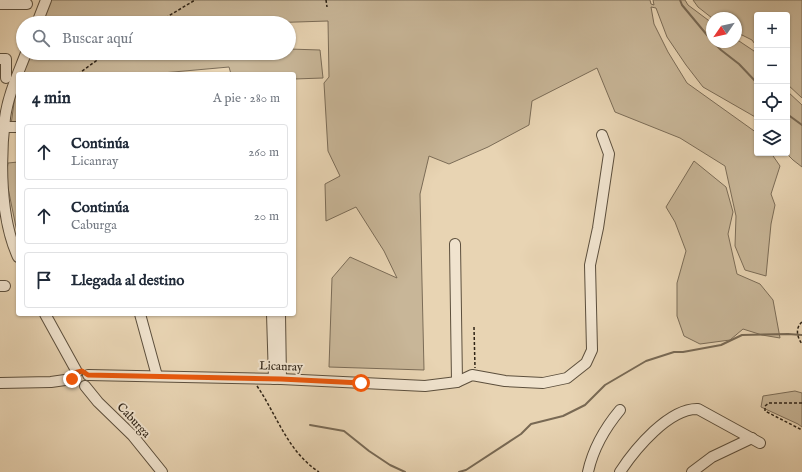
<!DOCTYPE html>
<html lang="es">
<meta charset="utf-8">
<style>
body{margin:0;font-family:"IM FELL English",serif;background:#f6f6f7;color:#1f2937}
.controls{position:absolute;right:12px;top:12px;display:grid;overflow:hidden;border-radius:4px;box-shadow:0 1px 3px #0004}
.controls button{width:36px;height:36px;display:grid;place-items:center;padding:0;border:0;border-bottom:1px solid #e0e1e3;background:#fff;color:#1f2937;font:20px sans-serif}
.compass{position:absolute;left:706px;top:12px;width:36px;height:36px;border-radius:50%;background:#fff;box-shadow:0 1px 3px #0004;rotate:236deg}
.stop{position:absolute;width:12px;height:12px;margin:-9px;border:3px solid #ea580c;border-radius:50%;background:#fff}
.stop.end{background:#ea580c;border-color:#fff;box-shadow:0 1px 4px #0008}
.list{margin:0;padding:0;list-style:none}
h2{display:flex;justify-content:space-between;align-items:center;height:52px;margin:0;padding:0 16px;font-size:17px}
h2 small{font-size:13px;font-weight:400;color:#747a83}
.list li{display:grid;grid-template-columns:26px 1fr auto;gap:12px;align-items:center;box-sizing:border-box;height:56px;margin:0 8px 8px;padding:0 8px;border:1px solid #e0e1e3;border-radius:4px}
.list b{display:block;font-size:15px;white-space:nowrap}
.list p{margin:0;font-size:13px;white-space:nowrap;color:#747a83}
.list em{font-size:13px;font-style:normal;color:#747a83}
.icon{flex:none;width:22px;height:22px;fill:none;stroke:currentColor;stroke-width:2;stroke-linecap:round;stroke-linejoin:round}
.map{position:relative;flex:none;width:802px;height:472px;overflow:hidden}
.search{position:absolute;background:#fff;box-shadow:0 1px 3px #0004;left:16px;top:16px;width:280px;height:44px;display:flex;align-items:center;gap:10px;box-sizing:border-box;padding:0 14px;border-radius:22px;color:#747a83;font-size:15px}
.panel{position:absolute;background:#fff;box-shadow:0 1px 3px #0004;left:16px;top:72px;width:280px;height:244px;border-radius:4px}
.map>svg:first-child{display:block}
.green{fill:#c8b698;stroke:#7b6c57}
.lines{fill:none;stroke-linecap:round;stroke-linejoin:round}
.stream{stroke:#786954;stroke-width:2}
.minor-casing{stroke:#5c4f3d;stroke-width:12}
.path{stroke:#2e2316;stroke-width:1.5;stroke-dasharray:3 2;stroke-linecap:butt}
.minor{stroke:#f0e3ce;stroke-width:10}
.route{stroke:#ea580c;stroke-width:5}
.labels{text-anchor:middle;stroke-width:4;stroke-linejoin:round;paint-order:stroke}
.street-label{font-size:12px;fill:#2e2316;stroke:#f0e3ce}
</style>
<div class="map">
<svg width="802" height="472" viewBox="0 0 802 472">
<rect width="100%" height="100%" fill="#e8d4b3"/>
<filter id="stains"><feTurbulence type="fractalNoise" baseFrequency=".005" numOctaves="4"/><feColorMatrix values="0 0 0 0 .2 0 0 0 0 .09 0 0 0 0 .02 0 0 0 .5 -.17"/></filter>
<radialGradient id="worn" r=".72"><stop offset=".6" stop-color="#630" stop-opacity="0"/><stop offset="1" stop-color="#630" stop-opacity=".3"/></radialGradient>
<g class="green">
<polygon points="51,0 650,0 651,4 654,5 653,0 685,0 688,5 712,23 712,42 736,42 736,39 754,51 757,55 757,118 703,87 686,65 667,37 656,8 651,7 654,24 668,52 687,83 757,133 757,153 771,153 780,166 771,194 775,205 771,224 766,276 745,270 735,246 736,216 725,166 680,138 615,112 597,68 532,101 529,125 488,147 449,164 429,156 420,194 424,370 329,367 332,278 350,257 397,278 384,251 356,207 326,221 325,184 340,176 328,151 324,83 329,77 328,21 265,23 42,23"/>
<polygon points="693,0 802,0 802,98 787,84 787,15 757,15 757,47 752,40 736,32 736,18 712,18 698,7"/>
<polygon points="289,49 320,50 323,78 294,79 294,74 231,74 229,67 151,74 23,74 31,53 289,53"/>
<polygon points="18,87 18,125 11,125 15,95"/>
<polygon points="787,91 802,105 802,167 793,160 786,153"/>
<polygon points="694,161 726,187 733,212 728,234 737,274 760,284 773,300 780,338 762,335 743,329 730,340 700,344 684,336 677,316 677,283 686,251 675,222 666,207"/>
<polygon points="18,162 18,237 6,178 8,163"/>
<polygon points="795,391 802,393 802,427 798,424 761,407 763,396"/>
</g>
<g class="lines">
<g class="stream">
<polyline points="680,0 682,5 712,41"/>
<polyline points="713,42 721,50 739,64 757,83"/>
<polyline points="787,114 802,125"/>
<polyline points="310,425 344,431 369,451 390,465 405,472"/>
<polyline points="459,472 466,470 521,434 531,424 563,416 585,405 605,385 646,361 674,352 683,352 721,345 742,335 788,334 802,335"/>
</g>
<g class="minor-casing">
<g id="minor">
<polyline points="0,4 27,4"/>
<polyline points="37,23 46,0"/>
<polyline points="0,59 6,59 6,78"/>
<polyline points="5,127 18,127"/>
<polyline points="455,244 457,382"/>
<path d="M 18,257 C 0,218 0,160 5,118 C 8,95 18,74 26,53"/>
<polyline points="0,286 5,286"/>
<polyline points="45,314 77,372"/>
<polyline points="140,314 157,376"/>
<polyline points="272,314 274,379"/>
<polyline points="280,314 281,379"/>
<polyline points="88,375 281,379 425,386 457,382 472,375 505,381 543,383 567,378 586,363 592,350 590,265 598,228 609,154 602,135"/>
<polyline points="0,383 51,382 72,379"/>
<polyline points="85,386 98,402 133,436 162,472"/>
<path d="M 588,472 C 593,449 605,428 620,410"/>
<path d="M 620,472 C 635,449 669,408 698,409 L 760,443"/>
<polyline points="692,472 712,457 752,438"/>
</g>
</g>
<g class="path">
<polyline points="326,0 327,7"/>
<polyline points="164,19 185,23"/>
<polyline points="157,23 195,0"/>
<polyline points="238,53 242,55"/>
<polyline points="78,74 107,53"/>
<path d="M 802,322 C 795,328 797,337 802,344"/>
<polyline points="474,327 475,368"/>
<path d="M 257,386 C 277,415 287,451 319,472"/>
<polyline points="802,403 769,403 765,406 765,411 802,430"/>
</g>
<use href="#minor" class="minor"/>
</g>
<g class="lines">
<polyline class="route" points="72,379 74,373 82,371 88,375 281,379 361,383"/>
</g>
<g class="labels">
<g class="street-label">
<text transform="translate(281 366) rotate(2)" y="4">Licanray</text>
<text transform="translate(134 420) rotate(47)" y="4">Caburga</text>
</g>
</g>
<rect width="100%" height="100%" filter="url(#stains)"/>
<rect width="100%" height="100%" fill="url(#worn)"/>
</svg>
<div class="controls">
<button>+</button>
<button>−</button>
<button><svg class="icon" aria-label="locate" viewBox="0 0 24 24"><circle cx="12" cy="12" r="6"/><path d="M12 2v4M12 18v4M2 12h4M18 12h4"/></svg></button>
<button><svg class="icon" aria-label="layers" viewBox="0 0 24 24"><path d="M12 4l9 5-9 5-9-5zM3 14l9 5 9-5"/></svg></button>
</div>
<svg class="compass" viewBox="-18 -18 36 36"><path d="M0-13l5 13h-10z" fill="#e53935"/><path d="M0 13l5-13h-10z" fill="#747a83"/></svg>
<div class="stop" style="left:361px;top:383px"></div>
<div class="stop end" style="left:72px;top:379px"></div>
<div class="search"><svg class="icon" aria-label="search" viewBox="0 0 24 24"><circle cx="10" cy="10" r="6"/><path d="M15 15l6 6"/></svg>Buscar aquí</div>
<section class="panel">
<h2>4 min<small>A pie · 280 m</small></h2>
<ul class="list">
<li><svg class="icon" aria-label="ahead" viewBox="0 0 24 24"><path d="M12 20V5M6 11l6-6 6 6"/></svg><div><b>Continúa</b><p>Licanray</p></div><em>260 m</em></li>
<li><svg class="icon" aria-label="ahead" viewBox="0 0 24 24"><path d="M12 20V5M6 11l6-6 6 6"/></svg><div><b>Continúa</b><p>Caburga</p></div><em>20 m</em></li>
<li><svg class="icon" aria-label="arrive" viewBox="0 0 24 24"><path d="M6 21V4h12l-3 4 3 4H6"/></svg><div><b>Llegada al destino</b></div></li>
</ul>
</section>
</div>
